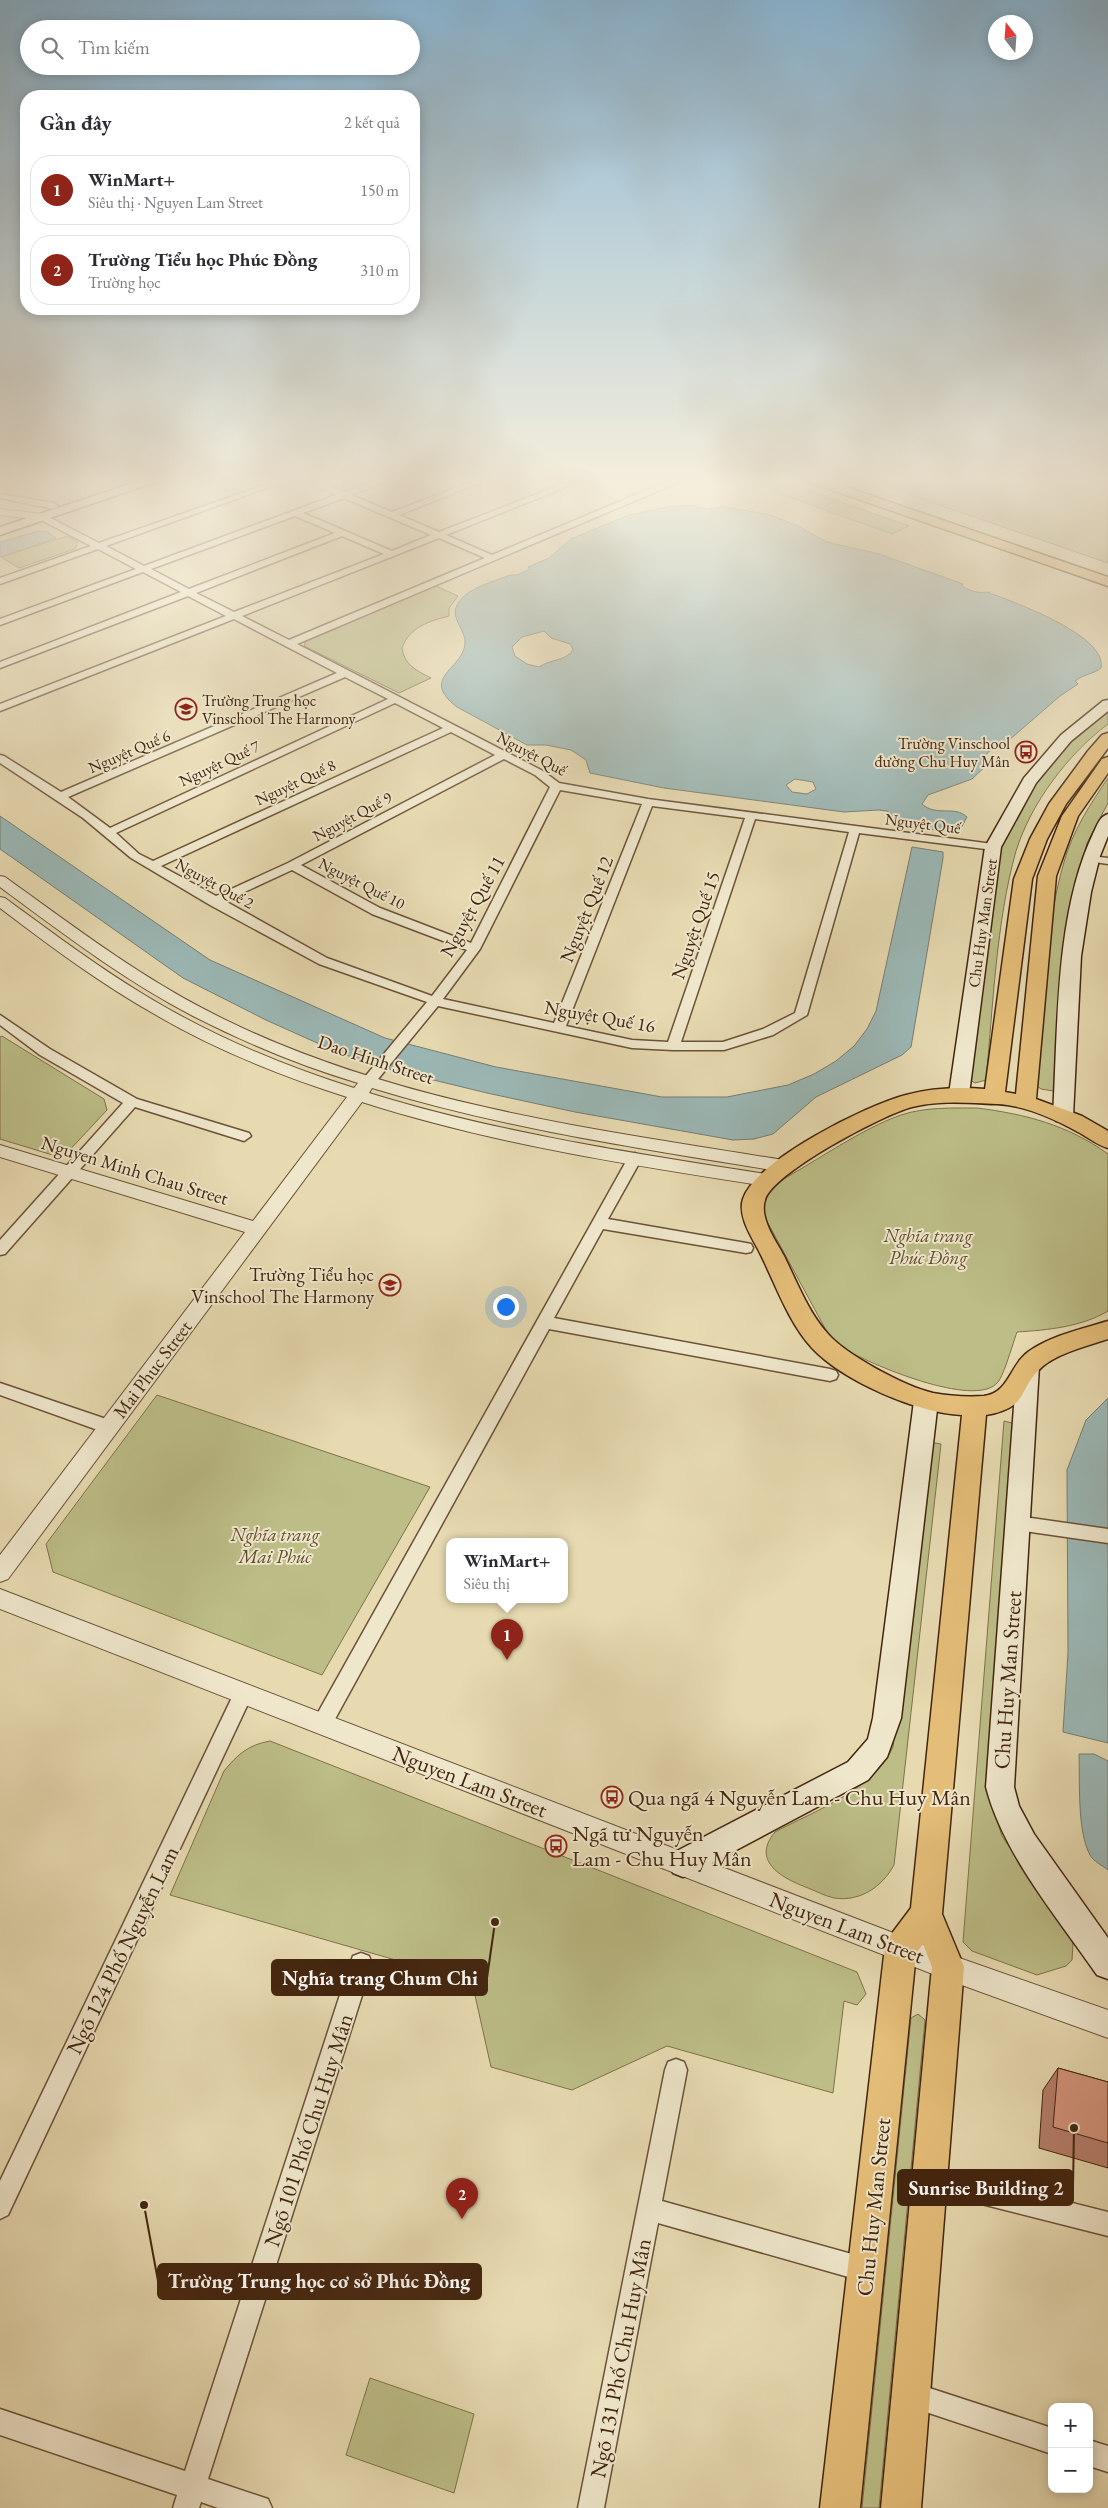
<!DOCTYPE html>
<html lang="vi">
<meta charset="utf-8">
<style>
body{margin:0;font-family:"EB Garamond",serif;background:#f2f2f3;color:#2b2b33}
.controls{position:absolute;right:15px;bottom:15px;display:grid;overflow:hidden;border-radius:10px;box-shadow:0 2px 12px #0003}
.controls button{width:45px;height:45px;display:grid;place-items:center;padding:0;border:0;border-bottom:1px solid #e1e1e2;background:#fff;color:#2b2b33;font:25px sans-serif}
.compass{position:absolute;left:988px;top:15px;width:45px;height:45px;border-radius:50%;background:#fff;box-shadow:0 2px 12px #0003;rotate:343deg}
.you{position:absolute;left:505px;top:1306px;width:18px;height:18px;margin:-12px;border:4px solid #fff;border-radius:50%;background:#1a73e8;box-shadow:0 0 0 8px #1a73e833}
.badge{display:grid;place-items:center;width:32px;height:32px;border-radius:50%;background:#8f2418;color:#fff;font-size:16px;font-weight:700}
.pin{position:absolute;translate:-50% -41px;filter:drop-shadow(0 1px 2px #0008)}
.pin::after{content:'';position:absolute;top:26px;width:18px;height:15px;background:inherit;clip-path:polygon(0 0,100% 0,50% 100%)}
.popup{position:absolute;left:446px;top:1538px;width:122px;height:65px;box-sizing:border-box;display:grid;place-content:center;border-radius:10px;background:#fff;filter:drop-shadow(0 1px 4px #0005);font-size:16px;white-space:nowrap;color:#7c7c81}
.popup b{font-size:19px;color:#2b2b33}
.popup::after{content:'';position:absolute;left:50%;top:100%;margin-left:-10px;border:10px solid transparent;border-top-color:#fff}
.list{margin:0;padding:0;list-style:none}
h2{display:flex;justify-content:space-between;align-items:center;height:65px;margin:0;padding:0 20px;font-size:21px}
h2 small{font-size:16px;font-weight:400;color:#7c7c81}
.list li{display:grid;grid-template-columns:32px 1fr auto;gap:15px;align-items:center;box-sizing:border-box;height:70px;margin:0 10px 10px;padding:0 10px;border:1px solid #e1e1e2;border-radius:20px}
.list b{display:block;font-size:19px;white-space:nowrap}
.list p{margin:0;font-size:16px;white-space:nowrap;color:#7c7c81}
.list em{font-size:16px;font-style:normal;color:#7c7c81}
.icon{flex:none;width:28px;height:28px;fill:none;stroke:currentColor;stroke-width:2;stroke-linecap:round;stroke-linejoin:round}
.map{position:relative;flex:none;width:1108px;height:2508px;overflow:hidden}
.search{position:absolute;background:#fff;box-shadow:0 2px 12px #0003;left:20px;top:20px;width:400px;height:55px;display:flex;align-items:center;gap:12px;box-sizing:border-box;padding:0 18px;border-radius:28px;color:#7c7c81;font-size:19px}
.panel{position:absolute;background:#fff;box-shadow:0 2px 12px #0003;left:20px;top:90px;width:400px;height:225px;border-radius:20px}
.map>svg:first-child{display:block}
.green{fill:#bcbd87;stroke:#80714b}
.water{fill:#9bb8b6;stroke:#787d73;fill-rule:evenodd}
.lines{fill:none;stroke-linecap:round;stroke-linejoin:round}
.minor-casing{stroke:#6c5238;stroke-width:3}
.tertiary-casing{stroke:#6c5238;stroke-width:2}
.secondary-casing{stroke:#43250f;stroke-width:3}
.primary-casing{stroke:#43250f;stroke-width:3}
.minor{fill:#efe7cc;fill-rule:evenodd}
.tertiary{fill:#efe7cc;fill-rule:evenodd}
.secondary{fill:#efe7cc;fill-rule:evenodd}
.primary{fill:#e4bd78;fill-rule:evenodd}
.wall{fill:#b67f6c;stroke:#43250f}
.building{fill:#d4947d;stroke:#43250f}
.labels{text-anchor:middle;stroke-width:4;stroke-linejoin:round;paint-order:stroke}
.far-poi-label{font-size:16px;fill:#43250f;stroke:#efe7cc;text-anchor:start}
.far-street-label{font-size:16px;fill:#43250f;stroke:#efe7cc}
.street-label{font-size:19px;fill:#43250f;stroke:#efe7cc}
.park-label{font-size:19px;font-style:italic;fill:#614b2d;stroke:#efe7cc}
.poi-label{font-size:19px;fill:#43250f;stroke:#efe7cc;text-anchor:end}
.near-street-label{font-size:22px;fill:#43250f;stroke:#efe7cc}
.near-poi-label{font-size:22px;fill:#43250f;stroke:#efe7cc;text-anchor:start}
.leader{fill:none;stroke:#43250f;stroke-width:2}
.callout-dot{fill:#43250f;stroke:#efe7cc;stroke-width:2}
.callout{fill:#43250f;stroke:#43250f;stroke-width:2}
.callout-label{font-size:20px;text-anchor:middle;font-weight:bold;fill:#fff}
</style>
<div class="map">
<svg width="1108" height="2508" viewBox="0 0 1108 2508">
<rect width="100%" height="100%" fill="#e7dab1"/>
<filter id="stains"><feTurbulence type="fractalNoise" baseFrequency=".004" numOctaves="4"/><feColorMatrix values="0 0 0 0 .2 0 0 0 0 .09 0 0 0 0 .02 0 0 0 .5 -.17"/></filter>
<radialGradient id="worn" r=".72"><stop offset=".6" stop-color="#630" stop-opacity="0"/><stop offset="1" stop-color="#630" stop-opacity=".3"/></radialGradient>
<g class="green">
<polygon points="858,477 1108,477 1108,563"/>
<polygon points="786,483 909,526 892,534 769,490"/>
<polygon points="67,536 78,542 75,549 19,568 1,557"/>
<path d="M 436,586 L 458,596 L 449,608 L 449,616 C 430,621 409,627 402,648 C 404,665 417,671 431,678 L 399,693 L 304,646 L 306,641 L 312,637 Z"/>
<path d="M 1108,711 L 1108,724 C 1068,754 1031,803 1016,851 C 996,922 993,1007 986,1080 L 975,1083 L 970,1080 L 1001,848 L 1035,783 L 1072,739 Z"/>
<path d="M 1108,778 L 1108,803 L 1087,843 L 1070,911 L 1057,1085 L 1053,1091 L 1041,1089 L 1037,1086 C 1043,1011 1043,935 1064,862 C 1072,832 1091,803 1108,778 Z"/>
<polygon points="2,1036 104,1099 107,1110 65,1155 56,1156 0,1139 0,1037"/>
<path d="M 977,1108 C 1025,1114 1068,1125 1108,1154 L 1108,1311 C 1081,1327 1048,1330 1017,1332 C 1013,1343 1004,1375 998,1382 C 976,1410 867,1363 843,1348 C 836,1343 832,1339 827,1332 L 763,1214 C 762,1198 768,1191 780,1181 C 816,1161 863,1128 901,1115 C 925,1107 952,1108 977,1108 Z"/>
<polygon points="157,1395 430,1487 322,1675 53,1572 46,1544"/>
<polygon points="1004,1421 1016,1424 992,1805 1002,1836 1069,1934 1073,1943 1072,1960 1066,1966 1037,1975 972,1951 963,1942"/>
<path d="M 929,1442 L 941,1444 L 894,1865 C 882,1887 860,1902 834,1898 C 825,1896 816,1891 808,1888 C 784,1879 750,1862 775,1832 C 814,1811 874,1790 893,1747 Z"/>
<path d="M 270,1741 L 857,1972 L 866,1994 L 857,2005 L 844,2001 L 833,2093 L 667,2046 L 572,2090 L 491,2067 L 472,1982 L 170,1895 L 224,1771 C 238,1754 248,1745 270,1741 Z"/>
<polygon points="918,2014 925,2020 879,2508 862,2508 911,2018"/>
<polygon points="370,2378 474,2414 454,2493 346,2455"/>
</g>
<g class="water">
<path d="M 876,477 L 951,477 C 924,484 903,486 876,477 Z"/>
<path d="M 695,505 C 699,510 715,510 721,506 L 770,515 L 798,526 L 827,542 L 879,554 L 963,584 L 961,585 C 967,590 979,594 987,592 C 1005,599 1108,634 1101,668 C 1094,674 1084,674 1075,681 L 1078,684 L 1060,696 L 1000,748 L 992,749 L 982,758 L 989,763 L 972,779 L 928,795 L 922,804 C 936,817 955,805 967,817 L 961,828 L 944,831 L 914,827 L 902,823 L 887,811 L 879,810 L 844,812 L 664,788 L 590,773 L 586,760 L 571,750 L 546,745 L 527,745 L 457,707 C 418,677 465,669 465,642 C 465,628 448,617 459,602 C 469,587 494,582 510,575 L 517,575 L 530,569 L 528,567 L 549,558 L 571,539 L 629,515 L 667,507 ZM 544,631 L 551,638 L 570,644 L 573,649 C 568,661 550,659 539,667 L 527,664 L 515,656 L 512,647 L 522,637 ZM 795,779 L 813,782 L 816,789 L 807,794 L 792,792 L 786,785 Z"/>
<polygon points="39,531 48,532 56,538 0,557 0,542"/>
<polygon points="0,816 210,960 385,1038 496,1067 662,1097 727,1097 788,1085 814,1074 836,1061 854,1046 867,1029 876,1011 912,847 943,852 943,858 911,1047 902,1055 816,1097 773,1134 754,1139 733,1140 575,1112 487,1093 376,1066 335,1051 266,1020 183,978 0,849"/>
<polygon points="1108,1398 1108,1743 1063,1732 1068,1653 1067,1470 1086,1420"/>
<path d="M 1079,1754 L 1094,1754 L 1108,1761 L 1108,1870 C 1103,1866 1093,1861 1090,1855 C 1077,1831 1080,1782 1079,1754 Z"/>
</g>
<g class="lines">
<g class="minor-casing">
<g id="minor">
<path d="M 287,477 L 297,477 L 106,546 L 144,566 L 336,495 L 298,477 L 308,477 L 344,492 L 386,477 L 396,477 L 351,495 L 392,512 L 484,477 L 494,477 L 399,515 L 439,532 L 581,477 L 591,477 L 446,535 L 492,555 L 678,477 L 684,477 L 684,480 L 297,644 L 543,771 L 559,783 L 648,799 L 993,844 L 999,847 L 993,850 L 859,833 L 807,1015 L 773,1035 L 724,1050 L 673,1050 L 632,1048 L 438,1006 L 374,1084 L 364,1084 L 362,1081 L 364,1078 L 427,1002 L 319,964 L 210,905 L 131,858 L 83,818 L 0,763 L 0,755 L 4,756 L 61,792 L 337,673 L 234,619 L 0,711 L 0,704 L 226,616 L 188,596 L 0,668 L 0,662 L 181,592 L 143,572 L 0,625 L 0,619 L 136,569 L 98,549 L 0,584 L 0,578 L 91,546 L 39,519 L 39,515 L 45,515 L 99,543 ZM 344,498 L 431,535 L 392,551 L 303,513 ZM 295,516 L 335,533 L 189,589 L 151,569 ZM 342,536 L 384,554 L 234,612 L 196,593 ZM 439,538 L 485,558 L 289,640 L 242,616 ZM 345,677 L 388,699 L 110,828 L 68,797 ZM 395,703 L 443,728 L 153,861 L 139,854 L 116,833 ZM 451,732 L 495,755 L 288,863 L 216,896 L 161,866 ZM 504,759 L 535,775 L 550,787 L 471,943 L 380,908 L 301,865 ZM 560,790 L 642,804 L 554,1023 L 443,999 L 480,949 ZM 652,806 L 745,818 L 668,1042 L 632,1040 L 566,1026 ZM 755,819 L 849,832 L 795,1013 L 763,1029 L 723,1042 L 681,1042 ZM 292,870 L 372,914 L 467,950 L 432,996 L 327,958 L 225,901 Z"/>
<polygon points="0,494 54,503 58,506 54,509 0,498"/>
<polygon points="1091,856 1108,858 1108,864 1087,861 1087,857"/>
<polygon points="0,1015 50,1049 137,1099 249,1133 251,1136 244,1141 135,1107 5,1254 0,1255 0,1240 123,1103 40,1055 0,1025"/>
<polygon points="635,1153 642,1158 608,1219 746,1243 751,1244 753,1248 751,1252 746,1253 603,1229 554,1318 830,1369 836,1371 838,1375 836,1379 830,1381 549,1329 329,1730 322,1733 315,1730 312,1724 315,1718 628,1158"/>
<polygon points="0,1383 115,1422 117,1427 115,1432 109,1434 0,1395"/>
<polygon points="1017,1516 1108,1529 1108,1543 1017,1530 1011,1528 1008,1523 1011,1518"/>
<polygon points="244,1684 251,1687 253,1693 8,2215 0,2219 0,2181 237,1687"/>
<polygon points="361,1953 369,1956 372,1964 208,2479 268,2499 272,2508 218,2508 201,2502 199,2508 173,2508 177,2495 0,2435 0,2409 185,2471 350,1964 353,1956"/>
<polygon points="676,2059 684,2062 687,2070 662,2201 866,2258 874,2262 878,2270 874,2278 866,2282 658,2223 604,2508 578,2508 665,2070 668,2062"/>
<polygon points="930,2167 1108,2212 1108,2236 930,2191 922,2187 918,2179 922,2171"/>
<polygon points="911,2382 1052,2428 1052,2454 902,2404 898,2395 902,2386"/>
<polygon points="1089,2440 1108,2446 1108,2472 1089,2466"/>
</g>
</g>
<g class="tertiary-casing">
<g id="tertiary">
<polygon points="0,509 42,514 47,517 42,520 0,515"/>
<path d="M 0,876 L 5,877 C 69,923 132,971 202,1008 C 380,1102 586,1128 783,1160 L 789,1162 L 792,1166 L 789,1170 L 783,1172 C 645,1149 506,1129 372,1088 L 369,1093 C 498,1133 633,1153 766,1174 L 772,1176 L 775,1180 L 772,1184 L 766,1186 C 630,1165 493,1144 362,1102 L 8,1579 L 0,1582 L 0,1555 L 245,1232 L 0,1157 L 0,1145 L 253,1221 L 347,1097 C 281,1076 216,1050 156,1015 C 101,984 50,946 0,908 L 0,897 L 5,898 C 50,931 95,965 143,994 C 208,1034 281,1065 354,1088 L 358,1083 C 301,1066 246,1043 193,1016 C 124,980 62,933 0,887 Z"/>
<polygon points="0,1589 948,1954 1108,2010 1108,2038 948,1980 0,1609"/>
</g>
</g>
<g class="secondary-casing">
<g id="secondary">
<polygon points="151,477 167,477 165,479 0,535 0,527"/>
<polygon points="1108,700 1108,711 1071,741 1036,783 1001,847 969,1094 966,1098 959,1100 952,1098 949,1094 985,847 1024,778 1061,735 1103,701"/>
<path d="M 1108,814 L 1108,836 L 1100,856 L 1091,892 L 1081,956 L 1073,1116 L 1070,1121 L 1063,1122 L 1056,1121 L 1053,1116 C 1058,1028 1055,914 1093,834 C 1097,826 1099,817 1108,814 Z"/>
<path d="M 1028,1357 L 1036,1360 L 1039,1366 L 1014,1787 L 1019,1806 L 1034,1834 L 1108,1938 L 1108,1979 L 1097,1975 C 1058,1918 1003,1854 986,1787 L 1017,1366 L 1020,1360 Z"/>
<polygon points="926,1392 934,1395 938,1401 901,1718 887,1757 868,1780 693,1873 683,1877 673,1873 669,1863 673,1853 848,1762 868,1739 873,1718 914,1401 918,1395"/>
</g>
</g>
<g class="primary-casing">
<g id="primary">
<polygon points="801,477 817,477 1108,577 1108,586 803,480"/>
<path d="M 1108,733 L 1108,748 L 1066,804 L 1047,839 L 1032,879 L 1005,1092 L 1016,1094 L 1038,876 L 1062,816 L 1102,759 L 1108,757 L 1108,773 L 1078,816 L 1056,876 L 1036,1099 L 1082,1116 L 1108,1131 L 1108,1148 C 1097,1145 1088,1137 1078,1132 C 1055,1119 1023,1105 997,1104 C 969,1103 941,1100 912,1107 C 884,1114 772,1173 765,1200 C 759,1218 776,1241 784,1256 C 797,1282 808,1312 828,1334 C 846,1355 906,1387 933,1393 C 949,1396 968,1397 984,1396 C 1009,1393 1010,1365 1028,1352 C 1050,1336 1082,1329 1108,1321 L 1108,1339 C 1087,1346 1061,1352 1043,1366 C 1017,1388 1031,1407 986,1415 L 942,1914 L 964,1967 L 921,2508 L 881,2508 L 932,1967 L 923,1944 L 916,1953 L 860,2508 L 820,2508 L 885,1947 L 890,1936 L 911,1908 L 962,1415 C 917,1413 843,1381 812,1348 C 789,1323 776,1286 761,1255 C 754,1240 737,1217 743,1199 C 756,1160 867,1105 906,1095 C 932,1088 959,1087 985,1089 L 1014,879 L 1030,839 L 1049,804 L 1088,751 L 1102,735 Z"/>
</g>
</g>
<use href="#minor" class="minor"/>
<use href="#tertiary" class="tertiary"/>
<use href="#secondary" class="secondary"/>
<use href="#primary" class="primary"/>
</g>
<polygon class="wall" points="1058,2068 1108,2082 1108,2168 1039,2148 1043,2090"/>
<polygon class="building" points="1058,2068 1108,2082 1108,2143 1053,2127"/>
<linearGradient id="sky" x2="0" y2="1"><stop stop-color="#89b6d4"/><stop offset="0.58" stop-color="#f4eedc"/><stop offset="1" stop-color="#f4eedc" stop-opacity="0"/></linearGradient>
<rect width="1108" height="828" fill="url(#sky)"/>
<defs>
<g id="school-ring" transform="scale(1.125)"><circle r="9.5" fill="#efe7cc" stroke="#8f2418" stroke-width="1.5"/><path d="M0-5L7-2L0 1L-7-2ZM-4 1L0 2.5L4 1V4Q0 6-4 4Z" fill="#8f2418"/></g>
<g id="bus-ring" transform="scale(1.125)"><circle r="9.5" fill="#efe7cc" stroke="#8f2418" stroke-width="1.5"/><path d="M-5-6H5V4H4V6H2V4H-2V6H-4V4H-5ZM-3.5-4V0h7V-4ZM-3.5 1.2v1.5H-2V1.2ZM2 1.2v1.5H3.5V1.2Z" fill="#8f2418"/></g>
</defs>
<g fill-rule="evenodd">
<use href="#school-ring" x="186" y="709"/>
<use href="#bus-ring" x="1026" y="752"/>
<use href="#school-ring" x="390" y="1285"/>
<use href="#bus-ring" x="612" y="1797"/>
<use href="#bus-ring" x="556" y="1846"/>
</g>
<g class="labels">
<g class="far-poi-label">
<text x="202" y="706">Trường Trung học<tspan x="202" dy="18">Vinschool The Harmony</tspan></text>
<text x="1010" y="749" text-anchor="end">Trường Vinschool<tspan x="1010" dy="18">đường Chu Huy Mân</tspan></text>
</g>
<g class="far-street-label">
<text transform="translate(129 751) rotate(-23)" y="6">Nguyệt Quế 6</text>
<text transform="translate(532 753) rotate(28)" y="6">Nguyệt Quế</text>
<text transform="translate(219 763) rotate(-25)" y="6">Nguyệt Quế 7</text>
<text transform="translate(295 782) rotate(-25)" y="6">Nguyệt Quế 8</text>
<text transform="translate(352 816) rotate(-28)" y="6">Nguyệt Quế 9</text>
<text transform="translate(923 823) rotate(7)" y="6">Nguyệt Quế</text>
<text transform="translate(215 883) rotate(29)" y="6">Nguyệt Quế 2</text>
<text transform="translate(362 883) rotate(27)" y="6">Nguyệt Quế 10</text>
<text transform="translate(982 923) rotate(-82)" y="6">Chu Huy Man Street</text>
</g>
<g class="street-label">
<text transform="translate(472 906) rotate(-61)" y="7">Nguyệt Quế 11</text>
<text transform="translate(586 909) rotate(-68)" y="7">Nguyệt Quế 12</text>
<text transform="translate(695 925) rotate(-71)" y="7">Nguyệt Quế 15</text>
<text transform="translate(600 1016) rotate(10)" y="7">Nguyệt Quế 16</text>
<text transform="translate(376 1059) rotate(18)" y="7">Dao Hinh Street</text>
<text transform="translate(135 1170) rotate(17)" y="7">Nguyen Minh Chau Street</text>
<text transform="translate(152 1369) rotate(-53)" y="7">Mai Phuc Street</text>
</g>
<g class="park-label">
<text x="928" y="1242">Nghĩa trang<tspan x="928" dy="22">Phúc Đồng</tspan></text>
<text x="275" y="1541">Nghĩa trang<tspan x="275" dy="22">Mai Phúc</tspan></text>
</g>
<g class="poi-label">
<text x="374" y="1281">Trường Tiểu học<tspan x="374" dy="22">Vinschool The Harmony</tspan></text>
</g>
<g class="near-street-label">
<text transform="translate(1007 1680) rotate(-86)" y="8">Chu Huy Man Street</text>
<text transform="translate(470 1781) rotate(21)" y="8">Nguyen Lam Street</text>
<text transform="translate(847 1927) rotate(21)" y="8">Nguyen Lam Street</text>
<text transform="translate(122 1950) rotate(-64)" y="8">Ngõ 124 Phố Nguyễn Lam</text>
<text transform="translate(308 2130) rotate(-72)" y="8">Ngõ 101 Phố Chu Huy Mân</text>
<text transform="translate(873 2207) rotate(-84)" y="8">Chu Huy Man Street</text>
<text transform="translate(620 2358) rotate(-79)" y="8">Ngõ 131 Phố Chu Huy Mân</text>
</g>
<g class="near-poi-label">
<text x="628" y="1805">Qua ngã 4 Nguyễn Lam - Chu Huy Mân</text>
<text x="572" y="1841">Ngã tư Nguyễn<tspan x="572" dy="25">Lam - Chu Huy Mân</tspan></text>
</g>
</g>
<path class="leader" d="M495 1922L487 1978M1074 2128L1073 2188M144 2205L158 2281"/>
<g class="callout-dot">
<circle cx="495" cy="1922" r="5"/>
<circle cx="1074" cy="2128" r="5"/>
<circle cx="144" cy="2205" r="5"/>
</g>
<g class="callout">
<rect x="272" y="1960" width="215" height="35" rx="5"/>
<rect x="898" y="2170" width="175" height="35" rx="5"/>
<rect x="158" y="2264" width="323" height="35" rx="5"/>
</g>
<g class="callout-label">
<text x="380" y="1985">Nghĩa trang Chum Chi</text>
<text x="986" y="2195">Sunrise Building 2</text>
<text x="319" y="2288">Trường Trung học cơ sở Phúc Đồng</text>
</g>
<rect width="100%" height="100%" filter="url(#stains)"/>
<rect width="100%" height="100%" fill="url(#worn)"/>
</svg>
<div class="controls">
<button>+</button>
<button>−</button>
</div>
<svg class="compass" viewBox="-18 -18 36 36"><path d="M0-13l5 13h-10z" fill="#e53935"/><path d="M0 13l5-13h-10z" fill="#7c7c81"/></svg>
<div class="you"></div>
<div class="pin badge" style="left:507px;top:1660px">1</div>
<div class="popup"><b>WinMart+</b>Siêu thị</div>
<div class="pin badge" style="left:462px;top:2219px">2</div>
<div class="search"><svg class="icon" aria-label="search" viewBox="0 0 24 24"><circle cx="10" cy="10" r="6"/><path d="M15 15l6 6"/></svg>Tìm kiếm</div>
<section class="panel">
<h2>Gần đây<small>2 kết quả</small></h2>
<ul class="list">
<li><span class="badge">1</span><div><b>WinMart+</b><p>Siêu thị · Nguyen Lam Street</p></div><em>150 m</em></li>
<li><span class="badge">2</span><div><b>Trường Tiểu học Phúc Đồng</b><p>Trường học</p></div><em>310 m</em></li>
</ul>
</section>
</div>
